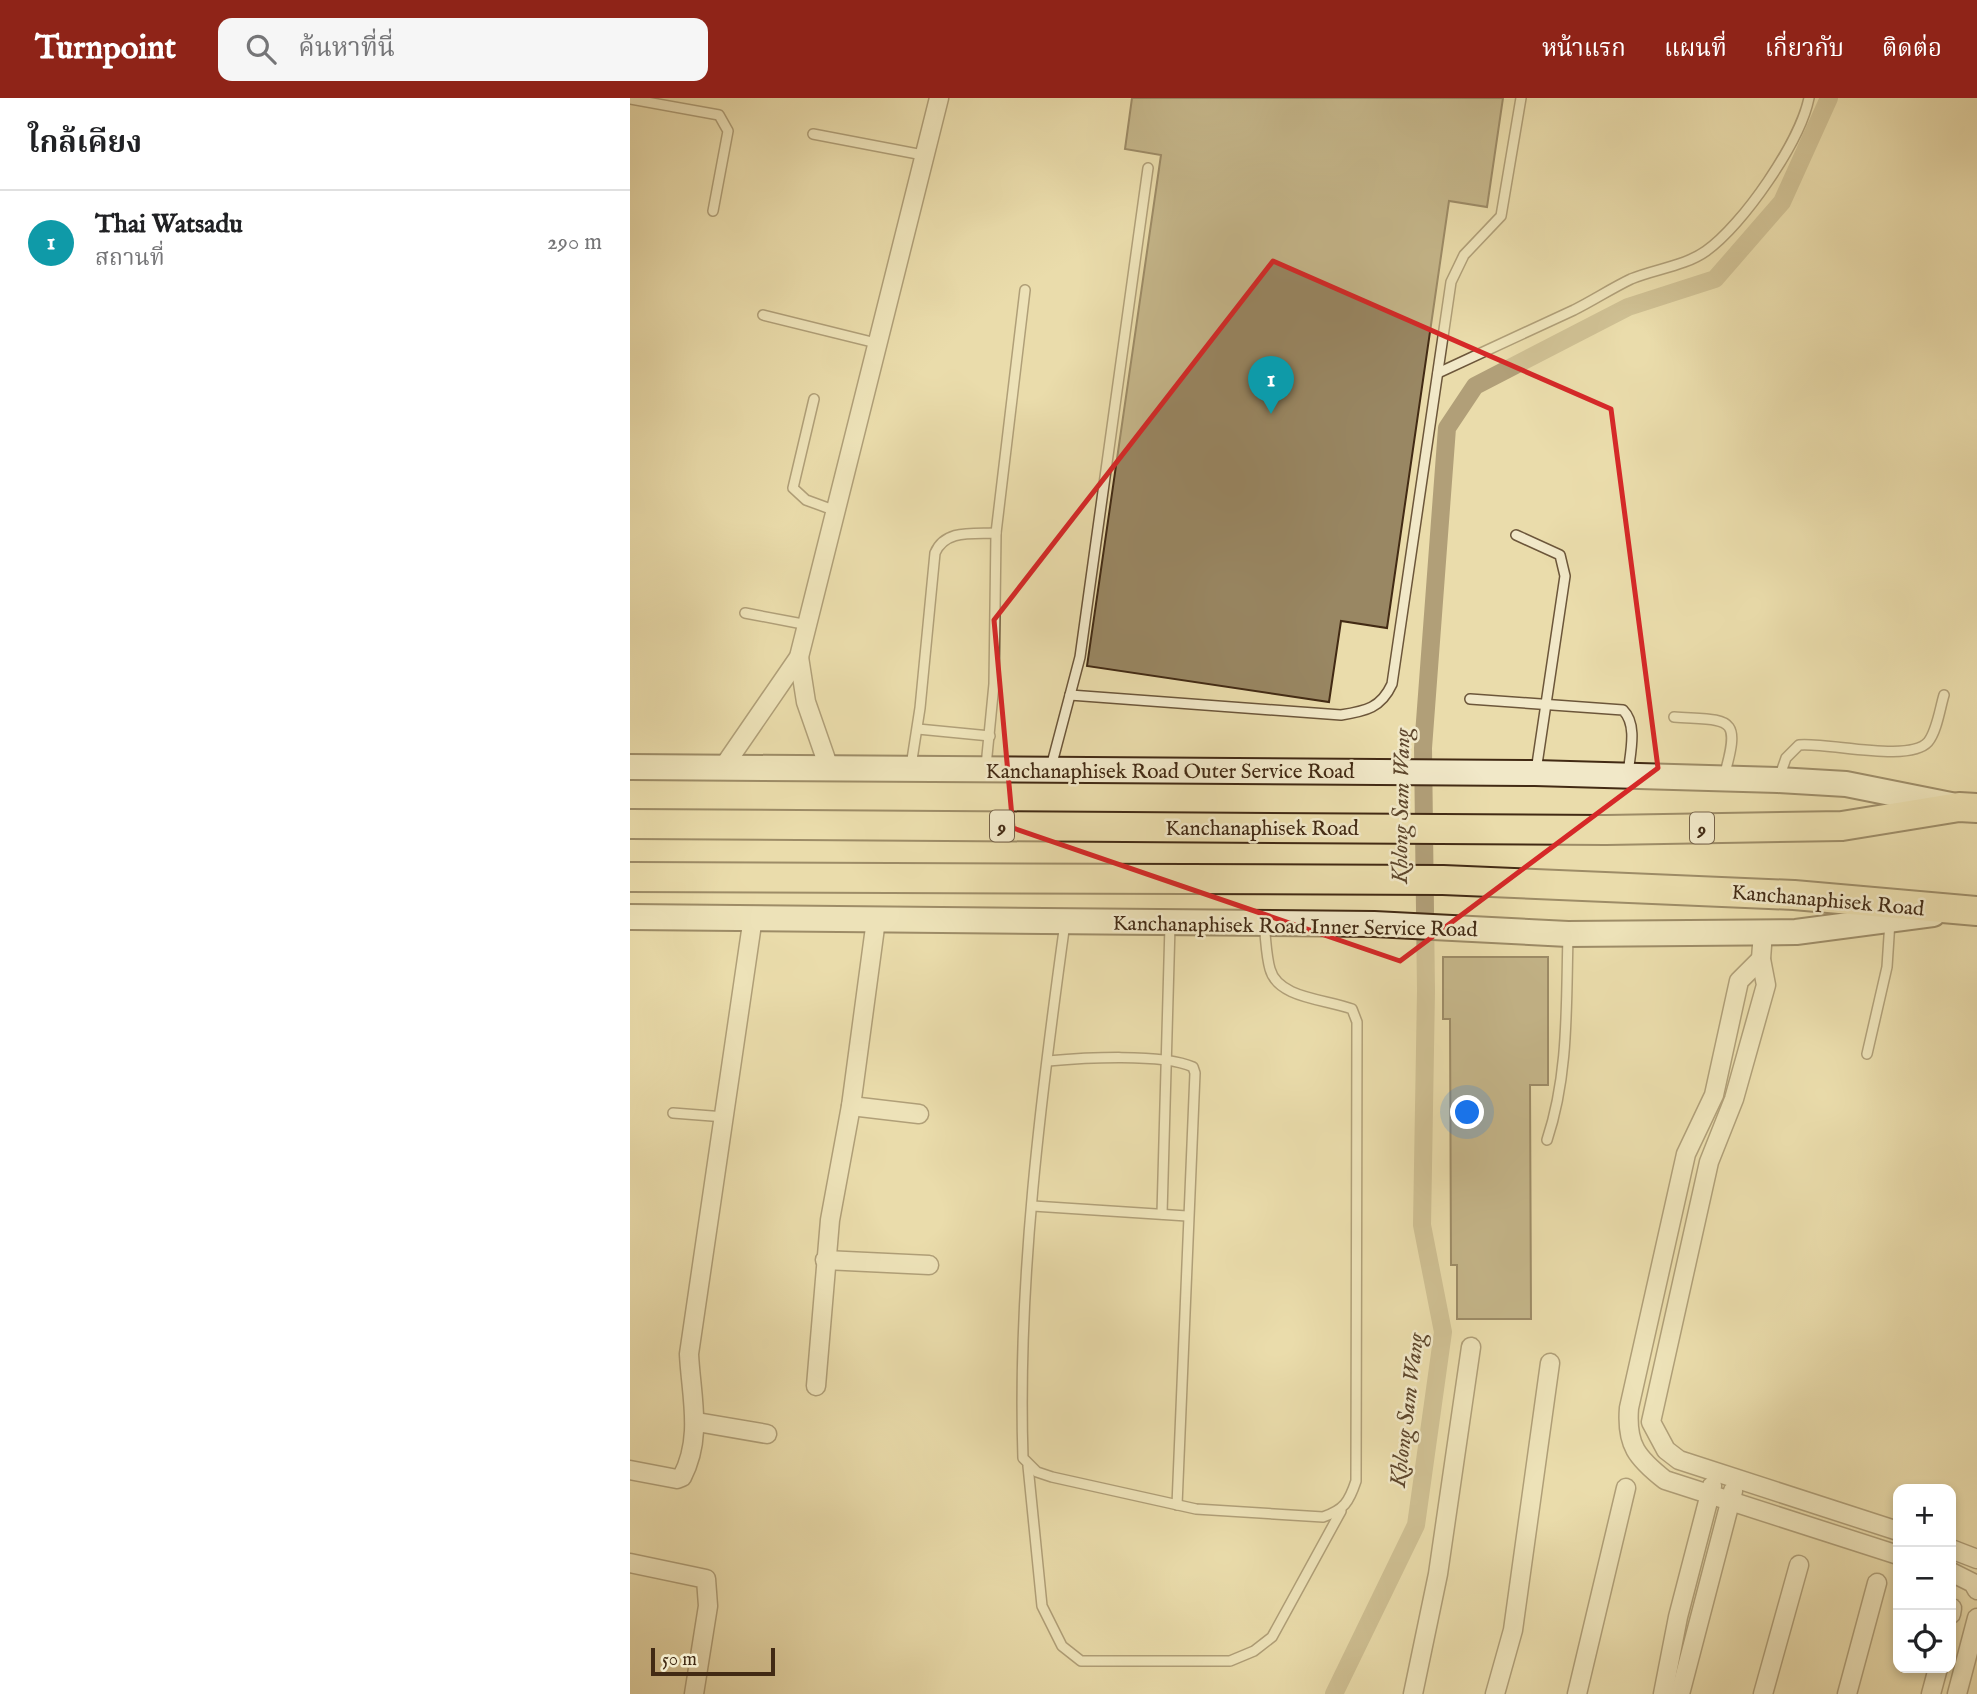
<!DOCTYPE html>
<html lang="th">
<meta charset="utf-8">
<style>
body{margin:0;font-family:"IM FELL English","Noto Serif Thai",serif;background:#f6f6f6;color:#202124}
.controls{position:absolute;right:21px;bottom:21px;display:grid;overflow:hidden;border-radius:14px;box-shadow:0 4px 10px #0003}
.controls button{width:63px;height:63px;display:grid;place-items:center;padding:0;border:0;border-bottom:2px solid #e0e0e0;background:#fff;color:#202124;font:35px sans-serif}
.scale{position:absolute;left:21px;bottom:18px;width:124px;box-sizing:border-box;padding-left:7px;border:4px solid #422a14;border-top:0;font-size:19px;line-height:24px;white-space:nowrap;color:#422a14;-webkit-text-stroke:5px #f1e8c8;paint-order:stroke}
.you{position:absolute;left:838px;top:1015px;width:24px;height:24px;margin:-18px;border:5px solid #fff;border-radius:50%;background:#1a73e8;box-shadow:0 0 0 10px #1a73e833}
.badge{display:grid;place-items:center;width:46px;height:46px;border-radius:50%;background:#8f2418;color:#fff;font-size:23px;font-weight:700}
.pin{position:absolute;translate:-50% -58px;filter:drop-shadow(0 2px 4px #0008)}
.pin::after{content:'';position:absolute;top:37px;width:24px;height:21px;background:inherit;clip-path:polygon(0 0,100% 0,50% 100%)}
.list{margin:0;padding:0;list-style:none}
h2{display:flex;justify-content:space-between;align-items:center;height:91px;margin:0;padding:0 28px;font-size:30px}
h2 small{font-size:23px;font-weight:400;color:#757577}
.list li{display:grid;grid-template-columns:46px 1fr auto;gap:21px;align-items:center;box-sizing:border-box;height:105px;padding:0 28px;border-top:2px solid #e0e0e0}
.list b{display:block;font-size:26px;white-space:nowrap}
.list p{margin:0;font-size:23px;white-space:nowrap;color:#757577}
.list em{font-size:23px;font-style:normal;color:#757577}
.icon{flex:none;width:38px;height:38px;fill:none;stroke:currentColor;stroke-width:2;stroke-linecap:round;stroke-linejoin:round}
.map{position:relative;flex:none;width:1347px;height:1596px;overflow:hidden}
header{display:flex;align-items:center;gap:42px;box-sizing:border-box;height:98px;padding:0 35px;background:#8f2418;color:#fff}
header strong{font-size:33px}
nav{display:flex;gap:38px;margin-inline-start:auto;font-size:24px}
.search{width:490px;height:63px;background:#f6f6f6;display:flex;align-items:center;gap:18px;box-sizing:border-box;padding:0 24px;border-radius:14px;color:#757577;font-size:26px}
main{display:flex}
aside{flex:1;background:#fff}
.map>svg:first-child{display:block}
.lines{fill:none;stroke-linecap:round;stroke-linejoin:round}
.canal{stroke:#b19f78;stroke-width:18}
.building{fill:#998763;stroke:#422a14;stroke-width:2}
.service-casing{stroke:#6c563a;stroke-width:12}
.minor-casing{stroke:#6c563a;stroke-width:21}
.secondary-casing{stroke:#422a14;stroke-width:28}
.trunk-casing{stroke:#422a14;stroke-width:32}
.service{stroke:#f1e8c8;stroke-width:9}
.minor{stroke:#f1e8c8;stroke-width:18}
.secondary{stroke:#f1e8c8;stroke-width:24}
.trunk{stroke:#eadcab;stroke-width:28}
.marked{fill:none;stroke:#d62828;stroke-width:5;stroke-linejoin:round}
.labels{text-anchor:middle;stroke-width:5;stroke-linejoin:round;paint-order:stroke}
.shield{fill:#f1e8c8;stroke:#76634a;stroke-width:2}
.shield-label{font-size:19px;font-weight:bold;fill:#422a14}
.street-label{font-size:21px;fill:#422a14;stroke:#f1e8c8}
.water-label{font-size:23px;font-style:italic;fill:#5e472d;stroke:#f1e8c8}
</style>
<header>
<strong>Turnpoint</strong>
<div class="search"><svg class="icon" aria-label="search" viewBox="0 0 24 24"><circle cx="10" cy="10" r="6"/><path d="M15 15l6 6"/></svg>ค้นหาที่นี่</div>
<nav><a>หน้าแรก</a><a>แผนที่</a><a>เกี่ยวกับ</a><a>ติดต่อ</a></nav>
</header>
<main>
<aside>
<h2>ใกล้เคียง<small></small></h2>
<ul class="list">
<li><span class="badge" style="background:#0f9aa8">1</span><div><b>Thai Watsadu</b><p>สถานที่</p></div><em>290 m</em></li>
</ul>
</aside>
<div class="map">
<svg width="1347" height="1596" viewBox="0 0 1347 1596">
<rect width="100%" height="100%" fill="#eadcab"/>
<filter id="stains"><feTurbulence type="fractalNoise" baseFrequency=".00286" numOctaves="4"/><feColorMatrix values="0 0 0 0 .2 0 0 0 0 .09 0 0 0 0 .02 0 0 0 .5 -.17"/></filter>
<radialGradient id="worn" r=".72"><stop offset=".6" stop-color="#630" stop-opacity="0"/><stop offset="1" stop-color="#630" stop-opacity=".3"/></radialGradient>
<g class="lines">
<polyline class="canal" points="704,1596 786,1427 813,1234 792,1127 796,893 793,650 817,330 845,288 998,209 1085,181 1152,104 1199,0"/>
</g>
<g class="building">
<polygon points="502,0 873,0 857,109 819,103 757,530 711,523 699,604 457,568 531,57 495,51"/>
<polygon points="813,859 918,859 918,987 900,987 901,1221 827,1221 827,1167 821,1167 820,921 813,921"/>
</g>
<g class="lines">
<g class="service-casing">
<g id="service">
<polyline points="0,1 89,17 98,33 83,113"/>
<polyline points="183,36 293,57"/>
<polyline points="133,217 246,245"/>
<path d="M 808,275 C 854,254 899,233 944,212 C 964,202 982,190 1001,181 C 1025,171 1055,168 1076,153 C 1113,127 1170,44 1179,0"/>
<polyline points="184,301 163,390 176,402 206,413"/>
<polyline points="886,437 930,457 935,478 906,673"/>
<polyline points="115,515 178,527"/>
<path d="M 440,597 L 711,617 C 736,613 751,610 762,586 L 821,184 L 834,157 L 871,118 L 891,0"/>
<path d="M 840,601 L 993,612 C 1008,627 1000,655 998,676"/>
<path d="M 1044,619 C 1100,623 1112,616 1094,678"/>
<polyline points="288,631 360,638"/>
<path d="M 281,668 L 290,610 L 305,455 C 315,431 343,436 366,435"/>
<polyline points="356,668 364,586 366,435 395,192"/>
<polyline points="421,669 450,559 518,70"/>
<path d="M 1149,680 L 1156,660 L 1169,647 C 1198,644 1279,665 1298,644 C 1307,633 1310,610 1314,597"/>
<path d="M 435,825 C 411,998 387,1185 393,1360 L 407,1374 L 422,1379 L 566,1411 L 693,1419 C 714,1412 719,1404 726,1383 L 727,924 L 722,911 C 697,901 648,901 640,871 C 636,857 636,841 634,827"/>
<polyline points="1237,956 1257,869 1260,823"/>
<path d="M 418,963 C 452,960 532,955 563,969 L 565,975 L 547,1407"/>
<polyline points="43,1015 95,1019"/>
<path d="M 917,1042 C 939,976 936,907 938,838"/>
<polyline points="403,1108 557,1118"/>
<polyline points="532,1116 540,827"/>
<polyline points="398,1368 412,1508 432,1548 451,1563 600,1563 624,1553 642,1539 711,1413"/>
</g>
</g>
<g class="minor-casing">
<g id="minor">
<polyline points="169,559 176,604 199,670"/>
<polyline points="94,668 169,559 309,0"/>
<polyline points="1133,834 1131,861 1136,887 1104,1001 1079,1064 1021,1324 1036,1352 1049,1362 1268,1433"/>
<path d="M 1131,861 L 1109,883 L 1084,997 L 1056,1056 L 999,1310 C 996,1347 1007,1360 1035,1382 L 1268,1457"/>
<polyline points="221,1008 289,1016"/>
<polyline points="195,1162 299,1167"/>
<polyline points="186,1288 200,1122 221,1008 246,822"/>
<polyline points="67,1324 137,1336"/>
<path d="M 0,1372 L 47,1381 L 52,1379 C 73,1339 61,1298 59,1256 L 123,819"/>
<polyline points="1321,1451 1347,1461"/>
<polyline points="0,1465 76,1481 78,1508 64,1596"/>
<polyline points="1321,1474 1343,1485 1347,1492"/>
<polyline points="1321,1516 1322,1510"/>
<polyline points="783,1596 808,1476 841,1249"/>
<polyline points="865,1596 883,1532 920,1265"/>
<polyline points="947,1596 996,1390"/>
<polyline points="1033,1596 1048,1519 1082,1388"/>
<polyline points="1050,1596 1103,1393"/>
<polyline points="1133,1596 1169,1467"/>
<polyline points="1217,1596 1247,1485"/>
<polyline points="1301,1596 1308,1570"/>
<polyline points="1327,1596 1347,1520"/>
</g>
</g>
<g class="secondary-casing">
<g id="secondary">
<polyline points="0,669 905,675 1148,682 1216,686 1321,707"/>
<polyline points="0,819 744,826 938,836 1166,834 1303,816"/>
</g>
</g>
<g class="trunk-casing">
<g id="trunk">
<polyline points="0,726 976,732 1212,728 1329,709 1347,710"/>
<polyline points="0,779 813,782 1164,797 1347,813"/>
</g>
</g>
<use href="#service" class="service"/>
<use href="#minor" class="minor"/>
<use href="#secondary" class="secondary"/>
<use href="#trunk" class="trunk"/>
</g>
<path d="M0 0H1347V1596H0ZM 643,163 L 981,311 L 1028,670 L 770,863 L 383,730 L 364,522 Z" fill="#eadcab" fill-opacity=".55" fill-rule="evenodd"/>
<path class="marked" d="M 643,163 L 981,311 L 1028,670 L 770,863 L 383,730 L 364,522 Z"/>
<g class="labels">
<g class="shield">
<rect x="360" y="712.5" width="24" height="31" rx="5"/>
<rect x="1060" y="714.5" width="24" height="31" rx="5"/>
</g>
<g class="shield-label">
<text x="372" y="735">9</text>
<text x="1072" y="737">9</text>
</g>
<g class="street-label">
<text x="540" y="680">Kanchanaphisek Road Outer Service Road</text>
<text x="632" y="737">Kanchanaphisek Road</text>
<text transform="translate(1198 802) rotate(5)" y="7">Kanchanaphisek Road</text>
<text transform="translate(665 828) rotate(1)" y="7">Kanchanaphisek Road Inner Service Road</text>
</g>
<g class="water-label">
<text transform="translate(770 708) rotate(-89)" y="8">Khlong Sam Wang</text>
<text transform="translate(776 1312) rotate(-83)" y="8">Khlong Sam Wang</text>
</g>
</g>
<rect width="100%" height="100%" filter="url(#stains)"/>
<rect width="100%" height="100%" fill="url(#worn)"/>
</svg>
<div class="controls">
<button>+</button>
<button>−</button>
<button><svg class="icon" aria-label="locate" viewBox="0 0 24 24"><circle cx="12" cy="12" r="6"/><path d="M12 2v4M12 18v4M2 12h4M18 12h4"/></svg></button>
</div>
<div class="scale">50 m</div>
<div class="you"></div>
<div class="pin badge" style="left:641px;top:316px;background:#0f9aa8">1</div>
</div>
</main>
